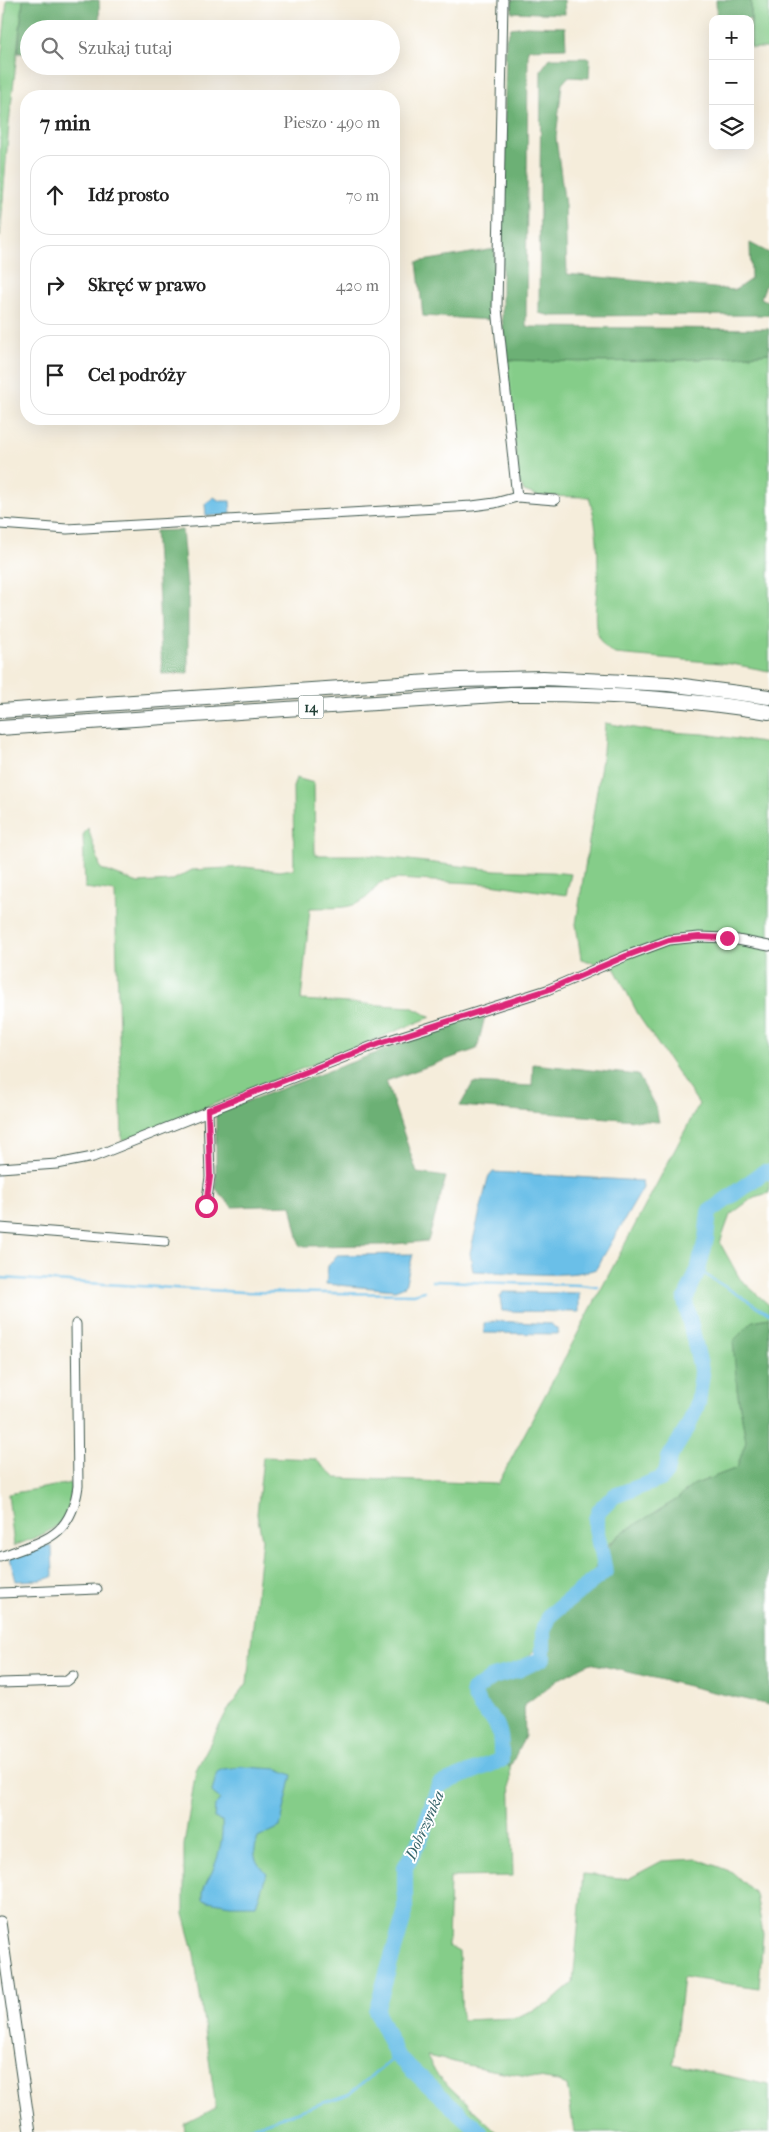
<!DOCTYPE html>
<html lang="pl">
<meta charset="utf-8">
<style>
body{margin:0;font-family:"IM FELL French Canon",serif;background:#f2f2f2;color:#222}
.controls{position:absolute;right:15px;top:15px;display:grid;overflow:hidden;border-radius:10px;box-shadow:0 5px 20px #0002}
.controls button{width:45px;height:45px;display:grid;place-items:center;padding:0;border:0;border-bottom:1px solid #e0e0e0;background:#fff;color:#222;font:25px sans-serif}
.stop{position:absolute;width:15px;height:15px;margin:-11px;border:4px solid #db2777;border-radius:50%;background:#fff}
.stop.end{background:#db2777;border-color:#fff;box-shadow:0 1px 5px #0008}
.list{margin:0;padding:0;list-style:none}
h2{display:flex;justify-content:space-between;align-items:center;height:65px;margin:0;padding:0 20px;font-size:21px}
h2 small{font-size:16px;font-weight:400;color:#767676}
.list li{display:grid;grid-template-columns:32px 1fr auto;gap:15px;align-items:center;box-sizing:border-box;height:80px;margin:0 10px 10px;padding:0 10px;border:1px solid #e0e0e0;border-radius:20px}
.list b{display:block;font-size:19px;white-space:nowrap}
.list em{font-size:16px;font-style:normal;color:#767676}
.icon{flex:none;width:28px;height:28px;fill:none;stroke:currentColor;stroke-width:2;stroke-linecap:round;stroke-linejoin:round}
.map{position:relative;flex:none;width:769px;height:2132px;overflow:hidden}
.search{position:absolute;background:#fff;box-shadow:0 5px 20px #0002;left:20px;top:20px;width:380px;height:55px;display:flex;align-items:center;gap:12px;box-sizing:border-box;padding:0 18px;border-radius:28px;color:#767676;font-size:19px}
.panel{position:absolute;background:#fff;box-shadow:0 5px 20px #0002;left:20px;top:90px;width:380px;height:335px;border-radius:20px}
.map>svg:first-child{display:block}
.green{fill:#85cd89;stroke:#52855e}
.forest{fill:#6cb075;stroke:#467654}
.water{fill:#6bbfe8;stroke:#457e8e}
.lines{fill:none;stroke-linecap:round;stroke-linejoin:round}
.stream{stroke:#6bbfe8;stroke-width:2.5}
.river{stroke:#6bbfe8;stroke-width:16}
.minor-casing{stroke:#3f574d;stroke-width:11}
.tertiary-casing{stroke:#3f574d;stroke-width:13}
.primary-casing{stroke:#3f574d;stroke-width:16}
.minor{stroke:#fff;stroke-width:9}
.tertiary{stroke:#fff;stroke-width:11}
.primary{stroke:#fff;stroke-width:14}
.route{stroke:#db2777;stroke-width:6}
.labels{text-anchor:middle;stroke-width:4;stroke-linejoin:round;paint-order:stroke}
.shield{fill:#fff;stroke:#627771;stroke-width:1}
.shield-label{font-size:14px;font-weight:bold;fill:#1f3d34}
.water-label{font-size:16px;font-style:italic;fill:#36646a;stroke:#fff}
</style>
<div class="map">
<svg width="769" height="2132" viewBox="0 0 769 2132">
<rect width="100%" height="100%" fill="#fff"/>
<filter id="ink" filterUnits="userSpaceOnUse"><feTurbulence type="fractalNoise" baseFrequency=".02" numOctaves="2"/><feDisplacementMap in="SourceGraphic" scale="10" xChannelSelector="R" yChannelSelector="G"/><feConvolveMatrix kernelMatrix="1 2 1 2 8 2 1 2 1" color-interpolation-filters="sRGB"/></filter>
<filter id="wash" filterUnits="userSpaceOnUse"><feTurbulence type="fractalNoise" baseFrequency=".0096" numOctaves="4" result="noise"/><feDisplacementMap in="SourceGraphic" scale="20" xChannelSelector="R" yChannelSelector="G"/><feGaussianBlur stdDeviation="1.12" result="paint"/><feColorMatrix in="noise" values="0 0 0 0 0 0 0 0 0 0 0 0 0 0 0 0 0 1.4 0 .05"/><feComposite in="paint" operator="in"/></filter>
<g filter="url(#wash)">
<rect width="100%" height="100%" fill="#f5eddb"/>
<g class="green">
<polygon points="7,0 23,0 9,124 0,237 0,69"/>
<rect x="751" y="0" width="18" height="48"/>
<path d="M 769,353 L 769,671 L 732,664 L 615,654 C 608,650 603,646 599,638 C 593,623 596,604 597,589 C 599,559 598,525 589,497 L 538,496 L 524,491 L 519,482 L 506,360 C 594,363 681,363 769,353 Z"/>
<path d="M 605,723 L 652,731 L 704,734 L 769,744 L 769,1169 L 762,1170 L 710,1205 L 704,1214 L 698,1261 L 681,1309 L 697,1372 L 695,1390 L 687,1420 L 668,1449 L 663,1462 L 662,1472 C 646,1487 619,1484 602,1502 C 582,1523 604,1543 597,1564 C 589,1587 561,1592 547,1610 C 537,1622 544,1638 535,1649 C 520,1670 487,1667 469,1686 C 466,1707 480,1705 487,1719 C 492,1729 495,1743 494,1754 L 510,1767 L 513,1876 L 450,1877 L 448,1946 L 459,1952 L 462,2020 L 514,2018 L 549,2004 L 573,1983 L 583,1874 L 628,1879 L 662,1861 L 698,1859 L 732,1872 L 756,1894 L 763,1934 L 759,1988 L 683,1977 L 673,2064 L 769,2085 L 769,2132 L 574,2132 L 567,2085 L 557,2081 L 486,2069 L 427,2056 L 438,2076 L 497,2132 L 185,2132 L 184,2124 L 216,2108 L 193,1947 L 184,1914 L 184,1845 L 196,1770 L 226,1713 L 247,1683 L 262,1539 L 257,1514 L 263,1457 L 315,1459 L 336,1478 L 498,1484 L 699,1104 L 640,1018 L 615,969 L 581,959 L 576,924 L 603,752 Z"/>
<path d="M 296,778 L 314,783 L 315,855 L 365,855 L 495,870 L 551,872 L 571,874 L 566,895 L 491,884 L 396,879 L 379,883 C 360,912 342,907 310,908 L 301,1000 L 411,1007 L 431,1017 L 122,1141 L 115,892 L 85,888 L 83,835 L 88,828 L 101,869 L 138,883 L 171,881 L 192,870 L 245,867 L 279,871 L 294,869 L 293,787 Z"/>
<polygon points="769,1177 769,1193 754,1197 730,1215 720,1243 740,1279 769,1305 769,1318 753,1321 737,1389 746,1441 737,1468 693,1485 676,1500 623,1532 604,1548 599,1520 605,1507 618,1497 628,1491 653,1485 664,1480 669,1474 672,1458 691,1427 701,1404 706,1374 688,1301 701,1271 710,1242 713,1213 759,1180"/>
<path d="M 71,1483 C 72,1528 49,1532 14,1546 L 8,1494 Z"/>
</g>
<g class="forest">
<polygon points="23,0 99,0 100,29 29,29 29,53 18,53"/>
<polygon points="512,0 564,0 565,14 512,12"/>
<polygon points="716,0 751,0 751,48 750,19 717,19"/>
<path d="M 526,26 L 565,27 L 566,48 L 528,49 L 526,327 L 769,329 L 769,353 C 681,363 594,363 506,360 L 502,318 L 502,283 L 506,38 L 511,28 Z"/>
<polygon points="550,58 590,58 589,78 568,77 562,84 556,138 565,206 567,274 735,290 751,279 750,243 769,253 769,276 761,298 769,302 769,315 552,316 539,313 541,70"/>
<polygon points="495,249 492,320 423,316 417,262"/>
<path d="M 182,530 L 188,598 L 188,673 L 162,674 C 159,626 159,579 155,531 Z"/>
<polygon points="486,1012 477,1049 386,1081 417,1173 446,1177 428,1241 383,1245 300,1246 291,1205 232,1207 216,1189 216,1113"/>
<polygon points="533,1064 638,1075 656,1108 659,1122 460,1106 473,1083 532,1086"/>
<polygon points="769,1318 769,1705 590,1663 559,1679 524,1705 525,1736 510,1767 501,1760 495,1722 477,1704 473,1691 493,1677 518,1670 543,1658 543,1631 550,1615 605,1571 602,1552 623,1532 676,1500 693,1485 737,1468 746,1441 737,1389 733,1341 753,1321"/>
</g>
<g class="water">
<polygon points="214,497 220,501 230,501 231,515 206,516 205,504"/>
<path d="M 493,1172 L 642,1181 L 643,1188 L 596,1269 C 569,1279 504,1272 473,1271 L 470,1253 L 488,1178 Z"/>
<polygon points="413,1254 405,1286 395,1290 326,1284 328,1266 337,1255"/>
<polygon points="503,1292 579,1293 579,1312 502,1311 500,1297"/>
<polygon points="497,1321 551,1324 557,1329 559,1334 484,1333 484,1323"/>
<polygon points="46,1545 52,1546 53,1577 41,1580 16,1581 10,1558"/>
<path d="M 242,1767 L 278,1769 L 292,1775 L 280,1827 L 258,1838 C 252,1855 254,1862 267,1873 L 256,1905 L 230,1905 L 203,1900 C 202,1884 209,1881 214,1867 C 220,1853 223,1836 222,1821 L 214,1818 L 215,1806 L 220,1799 L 212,1792 L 217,1772 L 223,1769 Z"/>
</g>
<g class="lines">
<g class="stream">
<polyline points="698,1270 769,1314"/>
<polyline points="0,1278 243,1292 414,1294 424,1291"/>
<polyline points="432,1281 581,1285 597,1287"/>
<polyline points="238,2132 349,2094 397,2056"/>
</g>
<path class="river" d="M 480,2132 L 397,2056 L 376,2011 L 405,1913 L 405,1867 L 420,1840 L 439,1785 L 501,1760 C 501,1747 502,1732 494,1721 C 484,1709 478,1707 473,1691 L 493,1677 L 518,1670 L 543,1658 L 543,1631 L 550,1615 L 605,1571 L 596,1528 L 596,1519 L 599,1511 L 614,1496 L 661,1479 L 666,1473 L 669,1458 L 688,1427 L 698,1403 L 702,1374 L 685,1300 L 698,1270 L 706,1239 L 709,1212 L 764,1172 L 769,1172"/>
</g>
</g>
<g filter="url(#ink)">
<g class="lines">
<g class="minor-casing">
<g id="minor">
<polyline points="503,0 497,308 517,497 555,500"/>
<polyline points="0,524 67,529 472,506 495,503 517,497"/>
<polyline points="0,1168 57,1164 93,1157 380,1043 547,990 626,956 669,940 699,937 727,938 769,946"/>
<polyline points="206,1206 210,1177 208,1110"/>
<polyline points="0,1228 165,1241"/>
<path d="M 0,1557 C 43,1540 71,1539 78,1486 L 76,1324"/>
<polyline points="0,1593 97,1589"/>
<polyline points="0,1683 67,1681 73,1676"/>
</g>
</g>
<g class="tertiary-casing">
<polyline id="tertiary" points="0,1922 30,2132"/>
</g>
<g class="primary-casing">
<g id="primary">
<polyline points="0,711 459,680 543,678 668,684 769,697"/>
<path d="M 0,728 L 511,694 C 598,693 684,698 769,712"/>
</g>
</g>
<use href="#minor" class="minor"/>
<use href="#tertiary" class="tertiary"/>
<use href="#primary" class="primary"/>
</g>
</g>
<g class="lines" filter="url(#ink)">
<polyline class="route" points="206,1206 210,1177 208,1110 380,1043 547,990 626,956 669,940 699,937 727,938"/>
</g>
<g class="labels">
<rect class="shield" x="298.5" y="695.5" width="25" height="23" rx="4"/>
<g class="shield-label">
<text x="311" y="712">14</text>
</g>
<g class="water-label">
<text transform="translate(424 1825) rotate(-66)" y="6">Dobrzynka</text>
</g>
</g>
</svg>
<div class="controls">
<button>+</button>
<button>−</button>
<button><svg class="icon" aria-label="layers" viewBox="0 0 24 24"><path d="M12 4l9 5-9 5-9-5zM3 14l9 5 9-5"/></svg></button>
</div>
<div class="stop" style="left:206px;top:1206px"></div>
<div class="stop end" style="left:727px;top:938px"></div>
<div class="search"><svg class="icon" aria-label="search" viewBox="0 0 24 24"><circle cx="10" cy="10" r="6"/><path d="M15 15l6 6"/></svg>Szukaj tutaj</div>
<section class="panel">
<h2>7 min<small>Pieszo · 490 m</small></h2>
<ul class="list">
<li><svg class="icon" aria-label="ahead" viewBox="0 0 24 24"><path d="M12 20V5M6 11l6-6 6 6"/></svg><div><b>Idź prosto</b></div><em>70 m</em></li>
<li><svg class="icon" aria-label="right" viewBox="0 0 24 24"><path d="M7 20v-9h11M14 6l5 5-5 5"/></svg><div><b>Skręć w prawo</b></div><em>420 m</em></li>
<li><svg class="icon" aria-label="arrive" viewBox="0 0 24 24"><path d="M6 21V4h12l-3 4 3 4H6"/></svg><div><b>Cel podróży</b></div></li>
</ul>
</section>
</div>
